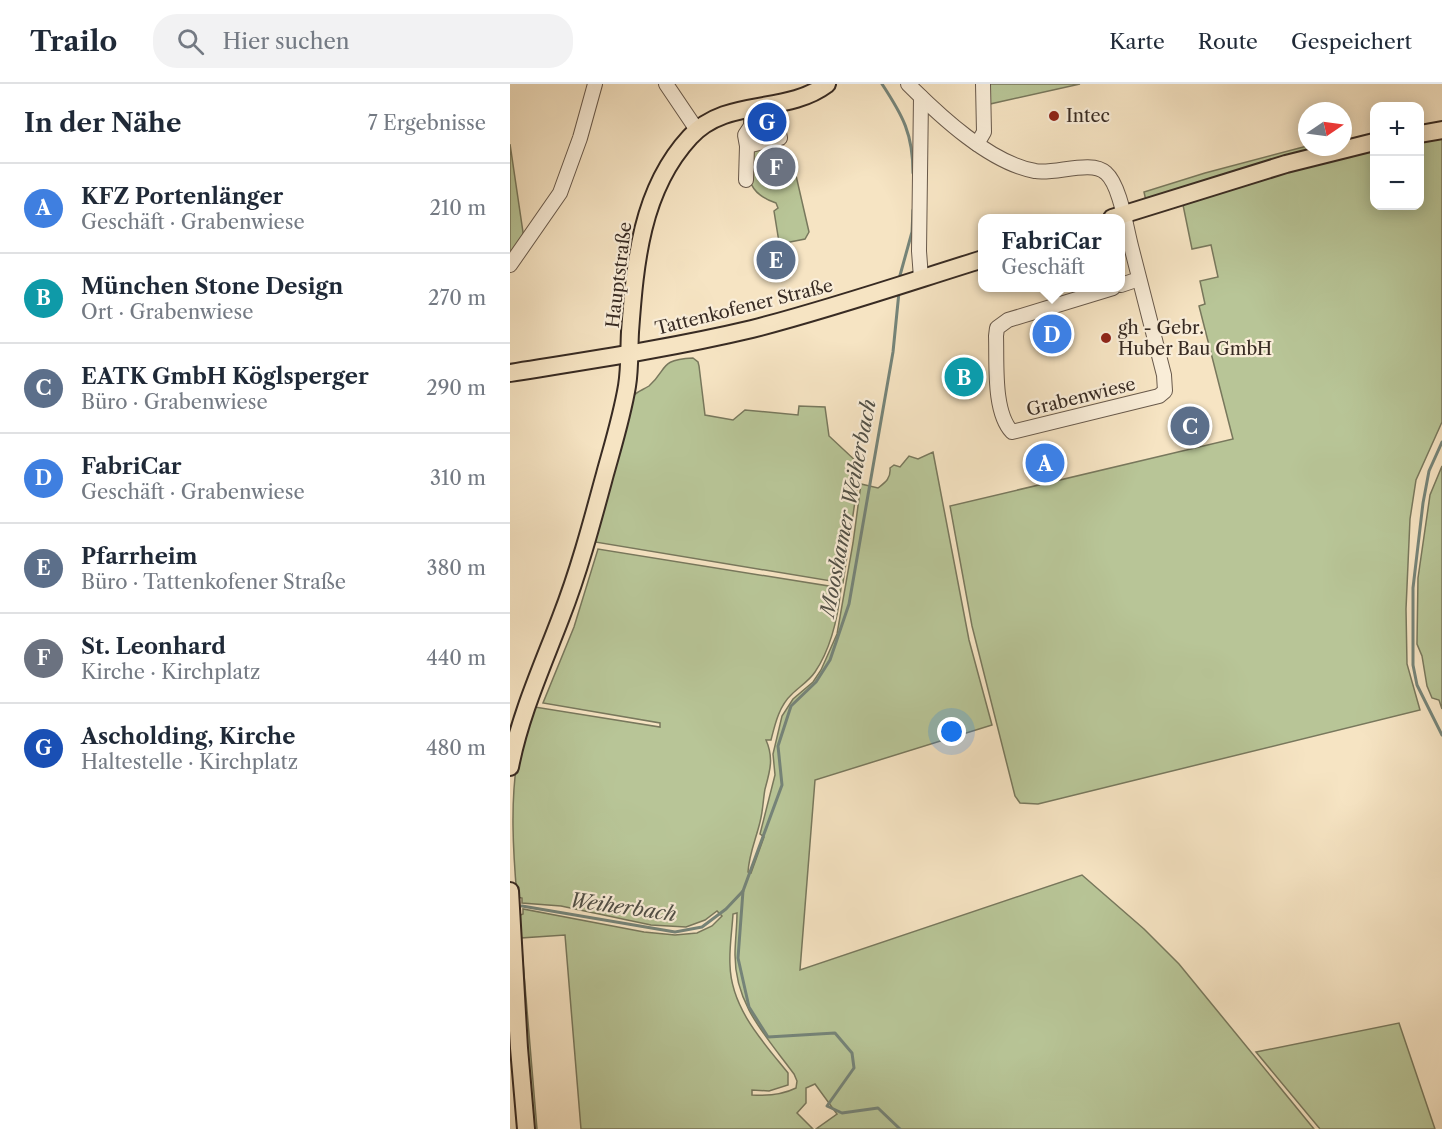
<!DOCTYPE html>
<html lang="de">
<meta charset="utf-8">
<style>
body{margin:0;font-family:"Libre Caslon Text",serif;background:#f2f2f3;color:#1f2937}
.controls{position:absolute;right:18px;top:18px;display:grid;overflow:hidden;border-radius:12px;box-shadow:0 3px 15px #0003}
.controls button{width:54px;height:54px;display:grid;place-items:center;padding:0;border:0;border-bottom:2px solid #e0e1e3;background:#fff;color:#1f2937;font:30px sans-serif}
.compass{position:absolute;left:788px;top:18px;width:54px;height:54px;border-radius:50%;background:#fff;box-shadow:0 3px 15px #0003;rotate:77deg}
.you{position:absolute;left:442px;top:648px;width:21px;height:21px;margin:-15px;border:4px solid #fff;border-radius:50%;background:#1a73e8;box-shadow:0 0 0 9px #1a73e833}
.badge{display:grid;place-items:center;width:39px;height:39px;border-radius:50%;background:#0b8043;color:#fff;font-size:20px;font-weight:700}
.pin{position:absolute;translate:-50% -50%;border:3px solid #fff;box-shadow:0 2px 6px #0006}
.popup{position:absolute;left:468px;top:130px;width:147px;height:78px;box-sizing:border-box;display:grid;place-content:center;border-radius:12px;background:#fff;filter:drop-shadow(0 2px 4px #0005);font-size:20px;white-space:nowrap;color:#747a83}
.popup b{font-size:22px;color:#1f2937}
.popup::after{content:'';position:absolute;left:50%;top:100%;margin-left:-12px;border:12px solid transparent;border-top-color:#fff}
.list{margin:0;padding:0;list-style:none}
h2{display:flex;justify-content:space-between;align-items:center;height:78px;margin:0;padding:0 24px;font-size:26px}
h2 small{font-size:20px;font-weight:400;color:#747a83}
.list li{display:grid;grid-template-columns:39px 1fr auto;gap:18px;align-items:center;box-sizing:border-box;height:90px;padding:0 24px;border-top:2px solid #e0e1e3}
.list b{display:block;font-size:22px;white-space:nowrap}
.list p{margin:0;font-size:20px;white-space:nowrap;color:#747a83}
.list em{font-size:20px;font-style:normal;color:#747a83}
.icon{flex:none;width:33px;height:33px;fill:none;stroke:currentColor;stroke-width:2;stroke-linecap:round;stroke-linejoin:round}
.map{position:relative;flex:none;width:932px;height:1045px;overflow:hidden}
header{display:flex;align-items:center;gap:36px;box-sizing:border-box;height:84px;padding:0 30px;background:#fff;border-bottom:2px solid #e0e1e3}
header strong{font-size:28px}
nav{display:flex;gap:33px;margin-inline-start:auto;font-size:21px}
.search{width:420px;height:54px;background:#f2f2f3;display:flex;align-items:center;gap:15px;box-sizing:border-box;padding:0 21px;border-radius:24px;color:#747a83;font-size:22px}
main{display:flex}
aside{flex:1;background:#fff}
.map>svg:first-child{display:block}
.green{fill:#b8c597;stroke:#78785d;stroke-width:1.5;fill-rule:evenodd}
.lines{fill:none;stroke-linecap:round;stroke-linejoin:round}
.stream{stroke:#758479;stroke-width:3}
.minor-casing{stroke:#68594b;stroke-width:16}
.major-casing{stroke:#382b23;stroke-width:20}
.minor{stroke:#f9edd8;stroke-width:14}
.major{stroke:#f6e4c3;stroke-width:16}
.poi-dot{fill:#8f2418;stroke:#f9edd8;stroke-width:2}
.labels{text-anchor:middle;stroke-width:4.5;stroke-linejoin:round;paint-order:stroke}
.poi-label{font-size:18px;fill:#382b23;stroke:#f9edd8;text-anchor:start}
.street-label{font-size:18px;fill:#382b23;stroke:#f9edd8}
.water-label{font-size:20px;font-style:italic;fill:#515047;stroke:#f9edd8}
</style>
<header>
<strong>Trailo</strong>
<div class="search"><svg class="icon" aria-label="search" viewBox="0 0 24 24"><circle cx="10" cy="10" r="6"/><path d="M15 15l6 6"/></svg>Hier suchen</div>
<nav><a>Karte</a><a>Route</a><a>Gespeichert</a></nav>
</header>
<main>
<aside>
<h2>In der Nähe<small>7 Ergebnisse</small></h2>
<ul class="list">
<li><span class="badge" style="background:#3f7fe0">A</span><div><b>KFZ Portenlänger</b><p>Geschäft · Grabenwiese</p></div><em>210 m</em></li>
<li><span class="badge" style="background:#0f9aa8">B</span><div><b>München Stone Design</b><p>Ort · Grabenwiese</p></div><em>270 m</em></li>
<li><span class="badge" style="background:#5c6f8a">C</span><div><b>EATK GmbH Köglsperger</b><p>Büro · Grabenwiese</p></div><em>290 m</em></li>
<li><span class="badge" style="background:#3f7fe0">D</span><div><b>FabriCar</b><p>Geschäft · Grabenwiese</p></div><em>310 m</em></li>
<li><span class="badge" style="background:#5c6f8a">E</span><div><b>Pfarrheim</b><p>Büro · Tattenkofener Straße</p></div><em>380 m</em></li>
<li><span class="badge" style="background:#6b7280">F</span><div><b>St. Leonhard</b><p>Kirche · Kirchplatz</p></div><em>440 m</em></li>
<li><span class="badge" style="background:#1a4fb4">G</span><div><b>Ascholding, Kirche</b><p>Haltestelle · Kirchplatz</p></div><em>480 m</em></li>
</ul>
</aside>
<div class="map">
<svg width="932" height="1045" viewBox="0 0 932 1045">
<rect width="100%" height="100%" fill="#f6e4c3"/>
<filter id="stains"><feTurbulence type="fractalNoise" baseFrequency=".00333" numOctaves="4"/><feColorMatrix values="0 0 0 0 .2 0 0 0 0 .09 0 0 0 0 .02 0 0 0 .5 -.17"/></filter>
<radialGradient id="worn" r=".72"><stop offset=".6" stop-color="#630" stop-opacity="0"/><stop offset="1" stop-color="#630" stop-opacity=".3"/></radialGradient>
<g class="green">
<polygon points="479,0 570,0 480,20"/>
<polygon points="932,51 932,338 906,396 900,435 896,525 897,580 910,626 528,720 510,719 505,712 462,542 440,422 723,355 689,222 695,220 690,197 708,193 701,161 682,165 673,121 738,97 864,64 864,122 910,122 910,55"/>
<path d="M 268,58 L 282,74 L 299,148 L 295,155 L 275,159 L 269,158 L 264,127 L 268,124 L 266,119 C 235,108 239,94 239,65 Z"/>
<polygon points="0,60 14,155 0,175"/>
<polygon points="797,62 825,63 636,117 634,108 695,89"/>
<path d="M 183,274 L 188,278 L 189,282 L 195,331 L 223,336 L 235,326 L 288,331 L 289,322 L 315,323 L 319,352 L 348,379 L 349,390 L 333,499 L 85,458 L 122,313 C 127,307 133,306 139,302 C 159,284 148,276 183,274 Z"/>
<path d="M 423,368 L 459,556 L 482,641 L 305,696 L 290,886 L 572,791 L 634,845 L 669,880 L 804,1045 L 306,1045 L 327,1030 L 305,1000 L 296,1004 L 296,1019 L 287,1029 L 303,1045 L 71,1045 L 55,851 L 11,854 L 27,1045 L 22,1045 L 8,832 L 13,830 L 13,825 L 134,848 L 165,851 L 187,849 L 202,842 L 212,832 L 207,827 L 195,836 L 176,843 L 141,841 L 51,822 L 12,819 L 12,814 L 7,813 C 3,767 0,716 8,671 C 12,655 19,639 25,623 L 150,643 L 150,639 L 33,619 L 64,543 L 88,465 L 331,504 C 328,533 322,563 305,588 C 299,597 289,603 282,610 C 269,622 265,640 261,656 L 256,656 C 264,674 260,687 255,705 C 253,716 253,727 250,738 C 246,755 239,770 238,788 L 241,789 L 254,753 L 250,750 L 265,691 L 263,670 L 272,632 L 283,615 L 303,598 L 311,586 L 327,550 L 343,459 L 351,400 L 368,404 C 376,398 381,394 380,384 L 384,381 L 390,383 L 399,372 L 408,375 ZM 227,829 C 227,843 225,857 225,871 C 225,921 256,952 284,990 L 287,997 L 286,1004 C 272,1011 257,1012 242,1011 L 242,1006 L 259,1007 L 278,1001 L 278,989 C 253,958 221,924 220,881 C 219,865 222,847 223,830 Z"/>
<polygon points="932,382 932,625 929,616 922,614 917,602 912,572 907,560 908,494 920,411"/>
<polygon points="889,939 925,1045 810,1045 746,968"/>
</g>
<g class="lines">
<g class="stream">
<path d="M 372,0 C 393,32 403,50 403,89"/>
<polyline points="389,195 402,148 403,126"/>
<polyline points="389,208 383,268 339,520 320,576 306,598 281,622 268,662 272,701 233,807 228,874 239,923 258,953 325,949 342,969 344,984 317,1022 332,1029 368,1024 390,1045"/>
<polyline points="932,358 919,387 913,419 903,504 903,581 907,601 932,651"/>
<polyline points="12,822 165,848 192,843 216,825 233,807"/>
</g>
<g class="minor-casing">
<g id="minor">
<polyline points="156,0 187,46"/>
<path d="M 398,0 C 430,32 480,79 525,87 C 544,91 582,75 596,89 C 610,101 616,143 621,162 C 632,205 643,248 654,291 L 655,307 L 649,312 L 502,348 C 483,328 487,279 486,252 L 487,244 L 498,236 L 603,204"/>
<polyline points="467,60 474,48 473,0"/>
<polyline points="237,62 270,54 263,21"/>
<polyline points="236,96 237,62 235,51 241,42 241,24"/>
<polyline points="0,181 50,109 70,54 85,0"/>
<polyline points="411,194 409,167 411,13"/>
<polyline points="611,201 629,195"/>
</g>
</g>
<g class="major-casing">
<g id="major">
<polyline points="910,50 932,46"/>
<polyline points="602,134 776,80 864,58"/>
<path d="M 0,289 C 81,276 162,264 242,245 C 320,225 396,199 473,175"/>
<path d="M 0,683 C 10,631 32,583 51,533 C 69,487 82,438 95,390 C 103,361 112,332 117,302 C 120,284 119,266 120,248 C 125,179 131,106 180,53 C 216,13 276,31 317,0"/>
<polyline points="0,807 9,964 16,1045"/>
</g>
</g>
<use href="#minor" class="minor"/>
<use href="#major" class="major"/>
</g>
<g class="poi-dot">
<circle cx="544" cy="32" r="6"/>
<circle cx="596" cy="254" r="6"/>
</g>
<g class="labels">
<g class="poi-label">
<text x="556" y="38">Intec</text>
<text x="608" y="250">gh - Gebr.<tspan x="608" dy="21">Huber Bau GmbH</tspan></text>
</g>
<g class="street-label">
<text transform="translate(109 191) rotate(-83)" y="6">Hauptstraße</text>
<text transform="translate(234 223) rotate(-14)" y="6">Tattenkofener Straße</text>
<text transform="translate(571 313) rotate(-14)" y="6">Grabenwiese</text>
</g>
<g class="water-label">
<text transform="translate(338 424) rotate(-79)" y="7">Mooshamer Weiherbach</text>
<text transform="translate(113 823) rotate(8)" y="7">Weiherbach</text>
</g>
</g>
<rect width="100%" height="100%" filter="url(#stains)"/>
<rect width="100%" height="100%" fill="url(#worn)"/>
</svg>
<div class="controls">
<button>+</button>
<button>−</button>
</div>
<svg class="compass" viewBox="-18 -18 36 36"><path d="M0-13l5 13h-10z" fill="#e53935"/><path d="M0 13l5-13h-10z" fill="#747a83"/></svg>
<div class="you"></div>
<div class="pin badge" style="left:535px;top:379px;background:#3f7fe0">A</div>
<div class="pin badge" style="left:454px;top:293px;background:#0f9aa8">B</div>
<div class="pin badge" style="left:680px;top:342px;background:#5c6f8a">C</div>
<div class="pin badge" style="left:542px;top:250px;background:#3f7fe0">D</div>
<div class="popup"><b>FabriCar</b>Geschäft</div>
<div class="pin badge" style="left:266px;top:176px;background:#5c6f8a">E</div>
<div class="pin badge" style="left:266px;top:83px;background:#6b7280">F</div>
<div class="pin badge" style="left:257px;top:38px;background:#1a4fb4">G</div>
</div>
</main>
